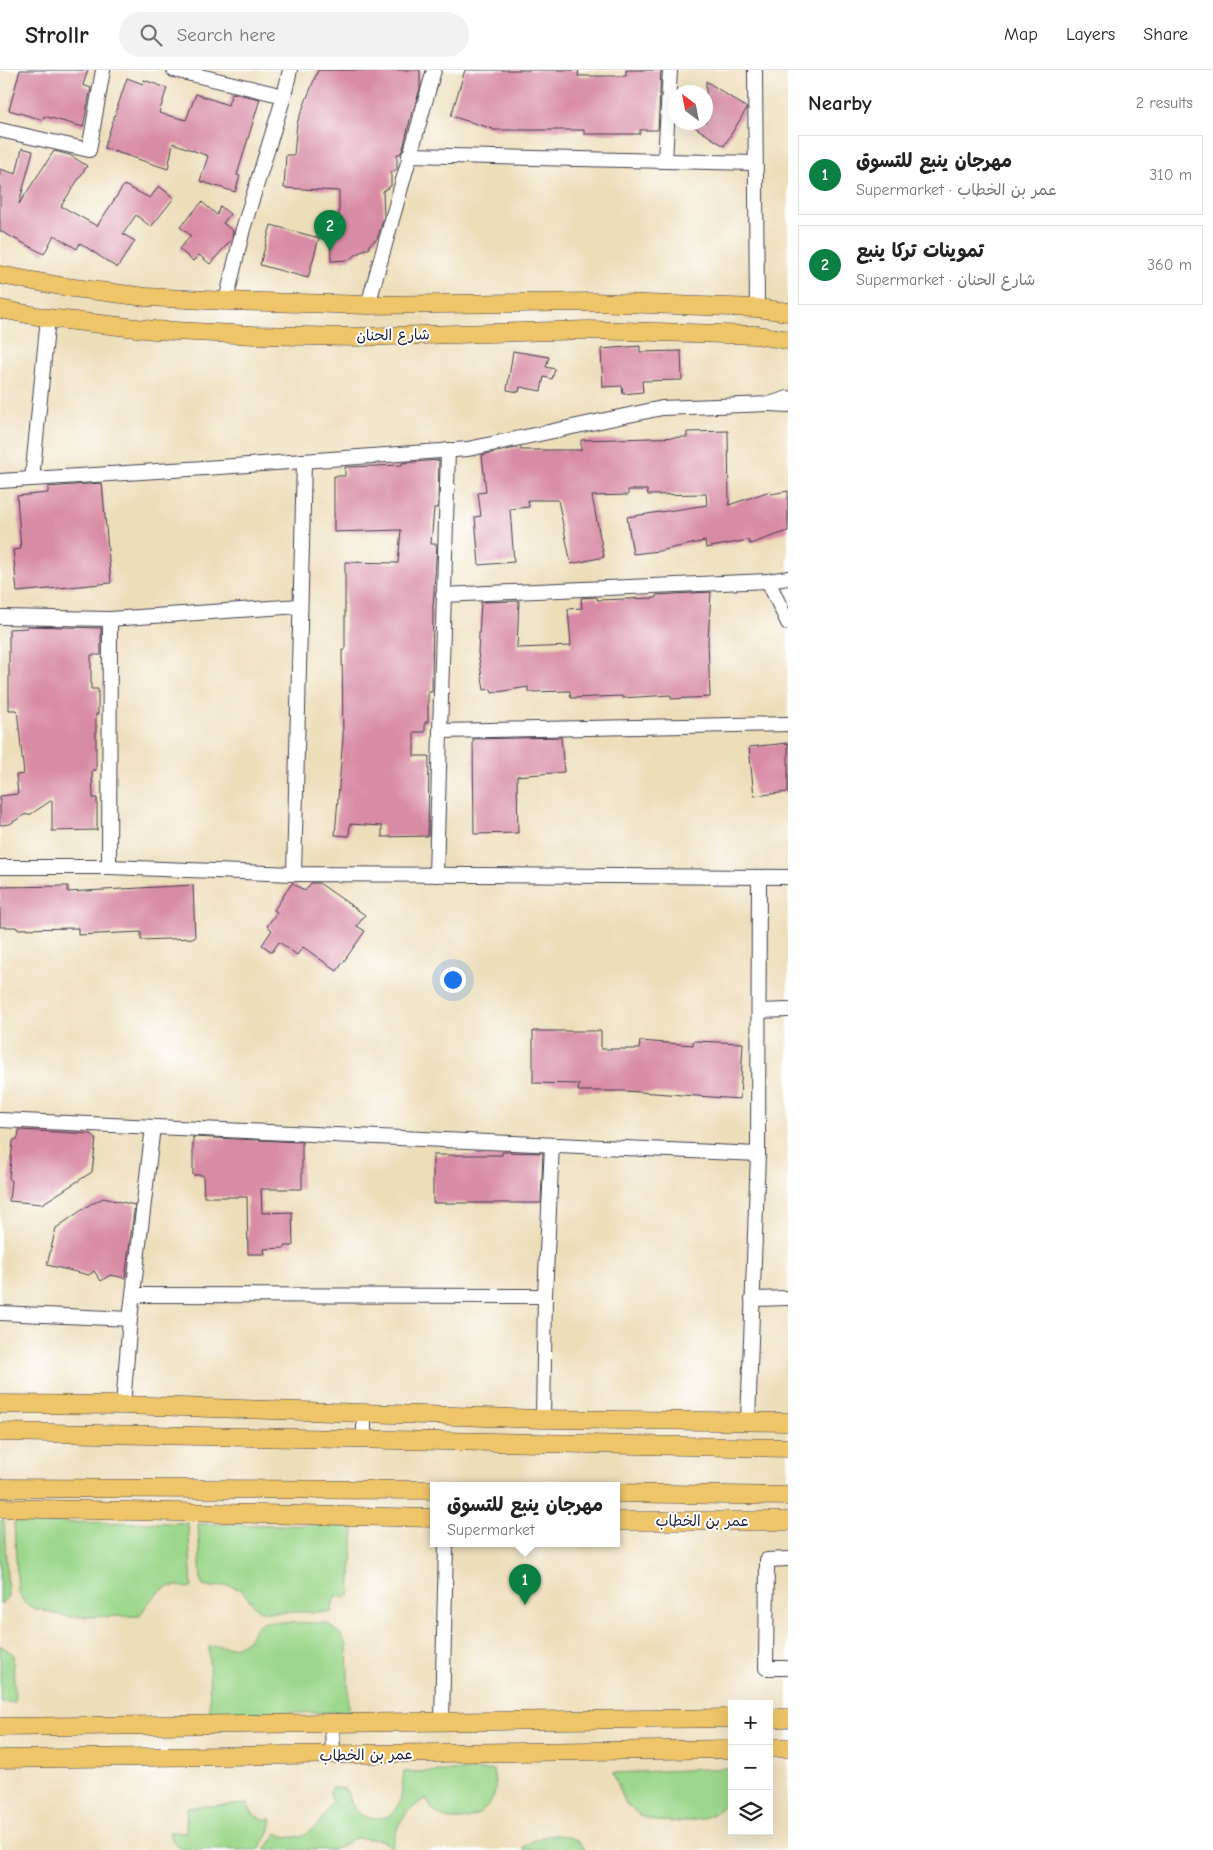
<!DOCTYPE html>
<meta charset="utf-8">
<style>
body{margin:0;font-family:"Comic Neue","Playpen Sans Arabic",sans-serif;background:#f2f2f2;color:#222}
.controls{position:absolute;right:15px;bottom:15px;display:grid;overflow:hidden;border-radius:0px;box-shadow:0 5px 20px #0002}
.controls button{width:45px;height:45px;display:grid;place-items:center;padding:0;border:0;border-bottom:1px solid #e0e0e0;background:#fff;color:#222;font:25px sans-serif}
.compass{position:absolute;left:668px;top:15px;width:45px;height:45px;border-radius:50%;background:#fff;box-shadow:0 5px 20px #0002;rotate:328deg}
.you{position:absolute;left:452px;top:909px;width:18px;height:18px;margin:-12px;border:4px solid #fff;border-radius:50%;background:#1a73e8;box-shadow:0 0 0 8px #1a73e833}
.badge{display:grid;place-items:center;width:32px;height:32px;border-radius:50%;background:#0b8043;color:#fff;font-size:16px;font-weight:700}
.pin{position:absolute;translate:-50% -41px;filter:drop-shadow(0 1px 2px #0008)}
.pin::after{content:'';position:absolute;top:26px;width:18px;height:15px;background:inherit;clip-path:polygon(0 0,100% 0,50% 100%)}
.popup{position:absolute;left:430px;top:1412px;width:190px;height:65px;box-sizing:border-box;display:grid;place-content:center;border-radius:0px;background:#fff;filter:drop-shadow(0 1px 4px #0005);font-size:16px;white-space:nowrap;color:#767676}
.popup b{font-size:19px;color:#222}
.popup::after{content:'';position:absolute;left:50%;top:100%;margin-left:-10px;border:10px solid transparent;border-top-color:#fff}
.list{margin:0;padding:0;list-style:none}
h2{display:flex;justify-content:space-between;align-items:center;height:65px;margin:0;padding:0 20px;font-size:21px}
h2 small{font-size:16px;font-weight:400;color:#767676}
.list li{display:grid;grid-template-columns:32px 1fr auto;gap:15px;align-items:center;box-sizing:border-box;height:80px;margin:0 10px 10px;padding:0 10px;border:1px solid #e0e0e0;border-radius:0px}
.list b{display:block;font-size:19px;white-space:nowrap}
.list p{margin:0;font-size:16px;white-space:nowrap;color:#767676}
.list em{font-size:16px;font-style:normal;color:#767676}
.icon{flex:none;width:28px;height:28px;fill:none;stroke:currentColor;stroke-width:2;stroke-linecap:round;stroke-linejoin:round}
.map{position:relative;flex:none;width:788px;height:1780px;overflow:hidden}
header{display:flex;align-items:center;gap:30px;box-sizing:border-box;height:70px;padding:0 25px;background:#fff;border-bottom:1px solid #e0e0e0}
header strong{font-size:24px}
nav{display:flex;gap:28px;margin-inline-start:auto;font-size:18px}
.search{width:350px;height:45px;background:#f2f2f2;display:flex;align-items:center;gap:12px;box-sizing:border-box;padding:0 18px;border-radius:28px;color:#767676;font-size:19px}
main{display:flex}
aside{flex:1;background:#fff}
.map>svg:first-child{display:block}
.green{fill:#9cd78b;stroke:#5f7c63}
.building{fill:#d88ba4}
.lines{fill:none;stroke-linecap:round;stroke-linejoin:round}
.minor-casing{stroke:#403e4e;stroke-width:16}
.major-casing{stroke:#403e4e;stroke-width:19}
.minor{stroke:#fff;stroke-width:14}
.major{stroke:#eec569;stroke-width:18}
.labels{text-anchor:middle;stroke-width:4;stroke-linejoin:round;paint-order:stroke}
.street-label{font-size:15px;fill:#22223b;stroke:#fff}
</style>
<header>
<strong>Strollr</strong>
<div class="search"><svg class="icon" aria-label="search" viewBox="0 0 24 24"><circle cx="10" cy="10" r="6"/><path d="M15 15l6 6"/></svg>Search here</div>
<nav><a>Map</a><a>Layers</a><a>Share</a></nav>
</header>
<main>
<div class="map">
<svg width="788" height="1780" viewBox="0 0 788 1780">
<rect width="100%" height="100%" fill="#fff"/>
<filter id="ink" filterUnits="userSpaceOnUse"><feTurbulence type="fractalNoise" baseFrequency=".02" numOctaves="2"/><feDisplacementMap in="SourceGraphic" scale="10" xChannelSelector="R" yChannelSelector="G"/><feConvolveMatrix kernelMatrix="1 2 1 2 8 2 1 2 1" color-interpolation-filters="sRGB"/></filter>
<filter id="wash" filterUnits="userSpaceOnUse"><feTurbulence type="fractalNoise" baseFrequency=".0096" numOctaves="4" result="noise"/><feDisplacementMap in="SourceGraphic" scale="20" xChannelSelector="R" yChannelSelector="G"/><feGaussianBlur stdDeviation="1.12" result="paint"/><feColorMatrix in="noise" values="0 0 0 0 0 0 0 0 0 0 0 0 0 0 0 0 0 1.4 0 .05"/><feComposite in="paint" operator="in"/></filter>
<g filter="url(#wash)">
<rect width="100%" height="100%" fill="#eddeba"/>
<g class="green">
<polygon points="0,1450 4,1450 8,1527 0,1535"/>
<path d="M 14,1452 L 188,1453 L 192,1517 C 186,1519 182,1516 176,1516 C 159,1516 147,1533 140,1546 L 69,1547 L 33,1538 L 25,1533 L 18,1523 Z"/>
<path d="M 198,1454 L 354,1456 L 350,1526 L 334,1527 L 332,1542 L 264,1542 C 250,1539 249,1521 234,1517 C 223,1513 212,1520 203,1516 L 201,1511 Z"/>
<path d="M 265,1552 L 327,1553 L 341,1565 L 347,1575 L 349,1642 L 210,1644 L 209,1577 C 221,1574 234,1581 245,1572 C 255,1564 250,1557 265,1552 Z"/>
<polygon points="0,1575 13,1584 15,1632 0,1632"/>
<polygon points="732,1698 732,1725 728,1730 716,1743 701,1749 681,1752 656,1751 642,1747 626,1734 613,1703"/>
<path d="M 493,1700 C 495,1708 497,1720 493,1727 C 483,1750 453,1758 434,1741 C 431,1737 428,1732 425,1728 C 420,1733 414,1736 409,1741 C 399,1750 394,1765 392,1778 L 381,1770 L 355,1768 L 334,1780 L 265,1780 L 277,1763 C 295,1774 314,1762 324,1746 C 327,1741 328,1736 332,1732 L 330,1722 L 331,1717 L 345,1719 C 350,1726 352,1738 358,1743 C 364,1747 371,1749 378,1748 C 404,1748 401,1721 404,1702 Z"/>
<path d="M 247,1734 C 254,1746 258,1750 272,1749 L 269,1763 L 259,1780 L 181,1780 L 173,1771 L 169,1762 L 186,1762 L 187,1737 Z"/>
<path d="M 551,1765 C 566,1765 577,1767 585,1780 L 524,1780 L 524,1777 C 533,1770 541,1767 551,1765 Z"/>
</g>
<g id="blocks">
<g class="building">
<polygon points="20,0 88,0 83,15 91,18 83,57 44,46 43,50 9,40"/>
<polygon points="318,0 420,0 420,19 413,42 412,42 403,79 400,84 397,84 397,99 391,103 391,116 383,121 384,147 377,169 369,175 369,179 365,179 348,190 331,191 330,160 339,155 339,121 284,118 286,85 294,85 297,53"/>
<polygon points="465,0 579,0 578,6 626,6 626,0 661,0 658,60 640,60 640,64 584,64 584,60 493,60 493,59 451,46"/>
<polygon points="127,8 143,14 144,10 167,18 159,43 186,50 196,24 228,35 232,23 260,29 237,105 240,106 235,122 200,111 208,86 173,73 168,99 104,78"/>
<polygon points="706,11 747,38 724,76 687,52 706,52"/>
<polygon points="22,78 33,81 19,134 54,81 70,85 87,96 61,136 97,156 124,115 150,128 159,116 174,128 151,157 136,145 123,164 135,171 117,198 80,173 77,179 54,165 44,184 0,161 0,99 16,104"/>
<polygon points="202,132 217,145 220,136 230,144 223,153 233,161 232,169 210,194 199,185 193,191 179,179 191,166 180,157"/>
<polygon points="271,155 319,168 308,208 260,195"/>
<polygon points="640,276 640,282 681,281 682,310 642,311 643,322 623,324 622,316 603,317 601,279"/>
<polygon points="513,281 549,287 546,297 555,299 552,309 544,307 541,321 520,317 519,322 507,320"/>
<polygon points="728,361 729,435 770,421 771,424 788,421 788,461 750,474 748,470 706,478 705,471 659,481 633,484 627,447 707,435 706,424 648,425 647,420 628,420 628,425 592,426 604,487 571,494 558,430 528,430 529,437 510,439 514,492 479,495 475,447 481,446 478,423 486,422 482,385 521,377 521,380 581,380 581,370 687,367 687,362"/>
<polygon points="439,390 438,438 434,438 431,474 437,474 433,537 432,622 428,622 428,652 425,652 425,662 414,662 414,686 429,686 428,766 382,767 382,756 350,754 349,766 335,765 343,668 342,580 345,580 345,492 398,493 401,460 334,462 334,406 345,406 345,397 402,395 402,393"/>
<polygon points="102,413 111,513 17,522 13,480 21,479 17,426 48,423 48,417"/>
<polygon points="711,522 708,571 710,627 671,629 671,625 622,628 622,626 571,628 570,621 528,622 528,617 492,623 491,619 484,620 478,582 481,532 519,531 517,578 571,576 568,539 582,538 581,528 597,527 597,530 656,528 656,525"/>
<polygon points="27,556 101,558 101,585 91,585 91,619 98,619 98,644 96,644 96,700 92,700 93,728 97,728 97,760 52,761 52,730 31,744 24,745 10,754 0,755 0,726 18,724 16,705 24,704 17,640 9,640 9,559 27,558"/>
<polygon points="561,667 564,702 517,706 518,763 474,764 473,669"/>
<polygon points="788,673 788,722 754,726 749,677"/>
<polygon points="292,813 305,821 311,813 319,813 365,845 357,856 365,861 337,901 303,877 297,885 279,872 272,882 262,875 272,860 267,856 277,842 274,840"/>
<polygon points="193,815 195,868 141,870 141,862 78,865 78,858 17,859 16,857 0,857 0,817 68,816 68,822"/>
<polygon points="533,961 601,961 601,979 639,979 640,971 693,975 693,971 743,973 740,1029 625,1021 578,1021 579,1014 533,1013"/>
<polygon points="19,1060 92,1064 96,1069 92,1102 42,1134 9,1131 11,1111 9,1108 13,1071 18,1068"/>
<polygon points="193,1067 302,1072 302,1119 261,1119 262,1143 292,1142 293,1176 285,1176 285,1178 264,1179 265,1184 248,1184 247,1127 204,1127 203,1105 193,1105"/>
<polygon points="502,1082 543,1083 541,1133 433,1133 433,1085 502,1085"/>
<polygon points="103,1128 135,1135 125,1208 110,1205 101,1211 94,1201 89,1205 47,1195 56,1158 92,1133 94,1133"/>
</g>
</g>
</g>
<g filter="url(#ink)">
<use href="#blocks" fill-opacity="0" stroke="#403e4e" stroke-width="1"/>
<g class="lines">
<g class="minor-casing">
<g id="minor">
<polyline points="174,0 284,26"/>
<polyline points="755,0 757,238"/>
<polyline points="0,60 89,80 103,0"/>
<polyline points="409,85 755,93"/>
<polyline points="665,91 670,0"/>
<polyline points="226,231 243,159 284,26 290,0"/>
<polyline points="368,235 434,0"/>
<polyline points="788,328 770,334 788,335"/>
<polyline points="32,409 48,248"/>
<polyline points="0,411 220,397 468,379 662,338 770,334"/>
<polyline points="768,511 788,553"/>
<polyline points="443,525 768,511 788,508"/>
<polyline points="0,547 110,549 300,536"/>
<polyline points="440,661 788,654"/>
<polyline points="0,797 109,797 294,804 788,807"/>
<polyline points="109,797 110,549"/>
<polyline points="294,804 304,391"/>
<polyline points="436,805 448,380"/>
<polyline points="759,941 788,940"/>
<polyline points="0,1050 758,1084"/>
<polyline points="133,1225 545,1226"/>
<polyline points="752,1229 788,1228"/>
<polyline points="0,1243 130,1249"/>
<polyline points="123,1335 130,1249 153,1057"/>
<polyline points="543,1349 545,1226 552,1075"/>
<polyline points="748,1351 758,1084 759,807"/>
<polyline points="364,1369 364,1343"/>
<polyline points="788,1489 767,1490 766,1598 788,1598"/>
<polyline points="442,1652 446,1474"/>
<polyline points="332,1653 333,1686"/>
</g>
</g>
<g class="major-casing">
<g id="major">
<polyline points="0,205 66,217 146,227 226,231 368,235 592,232 757,238 788,242"/>
<polyline points="0,239 48,248 154,260 254,265 355,267 589,260 757,265 788,270"/>
<polyline points="0,1334 123,1335 543,1349 788,1352"/>
<polyline points="0,1362 788,1378"/>
<polyline points="0,1418 434,1420"/>
<polyline points="616,1423 788,1426"/>
<polyline points="0,1438 434,1448"/>
<polyline points="616,1451 788,1451"/>
<polyline points="769,1648 788,1648"/>
<polyline points="0,1657 732,1648"/>
<polyline points="769,1678 788,1678"/>
<polyline points="0,1689 732,1679"/>
</g>
</g>
<use href="#minor" class="minor"/>
<use href="#major" class="major"/>
</g>
</g>
<g class="labels">
<g class="street-label">
<text transform="translate(393 265) rotate(-1)" y="5">شارع الحنان</text>
<text x="702" y="1456">عمر بن الخطاب</text>
<text transform="translate(366 1685) rotate(-1)" y="5">عمر بن الخطاب</text>
</g>
</g>
</svg>
<div class="controls">
<button>+</button>
<button>−</button>
<button><svg class="icon" aria-label="layers" viewBox="0 0 24 24"><path d="M12 4l9 5-9 5-9-5zM3 14l9 5 9-5"/></svg></button>
</div>
<svg class="compass" viewBox="-18 -18 36 36"><path d="M0-13l5 13h-10z" fill="#e53935"/><path d="M0 13l5-13h-10z" fill="#767676"/></svg>
<div class="you"></div>
<div class="pin badge" style="left:525px;top:1535px">1</div>
<div class="popup"><b>مهرجان ينبع للتسوق</b>Supermarket</div>
<div class="pin badge" style="left:330px;top:181px">2</div>
</div>
<aside>
<h2>Nearby<small>2 results</small></h2>
<ul class="list">
<li><span class="badge">1</span><div><b>مهرجان ينبع للتسوق</b><p>Supermarket · عمر بن الخطاب</p></div><em>310 m</em></li>
<li><span class="badge">2</span><div><b>تموينات تركا ينبع</b><p>Supermarket · شارع الحنان</p></div><em>360 m</em></li>
</ul>
</aside>
</main>
